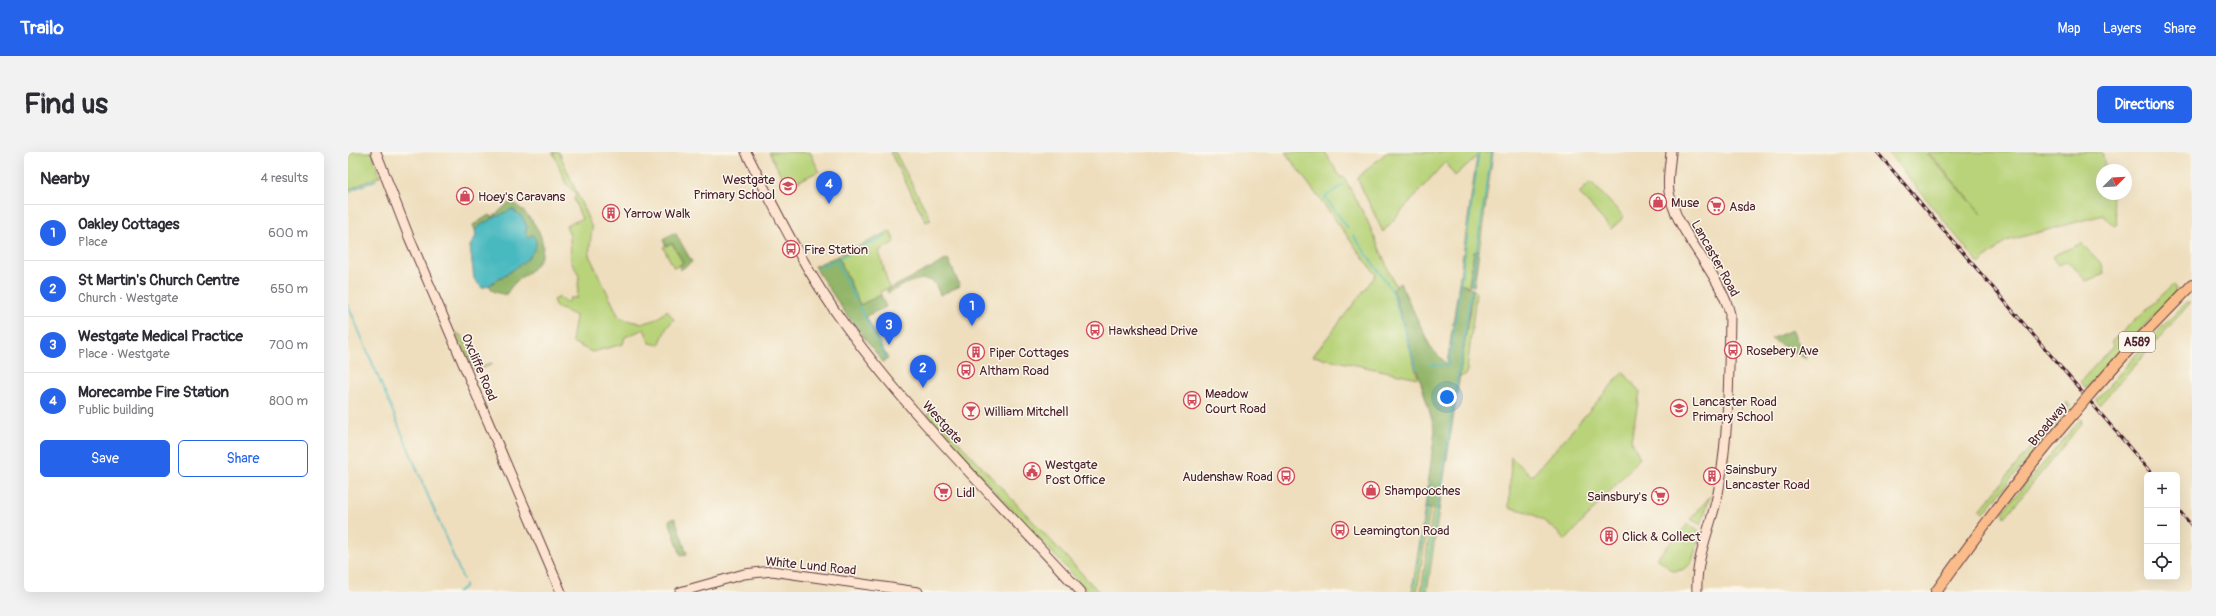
<!DOCTYPE html>
<meta charset="utf-8">
<style>
body{margin:0;font-family:Pangolin,sans-serif;background:#f2f2f3;color:#2b2b33}
.controls{position:absolute;right:12px;bottom:12px;display:grid;overflow:hidden;border-radius:6px;box-shadow:0 4px 16px #0002}
.controls button{width:36px;height:36px;display:grid;place-items:center;padding:0;border:0;border-bottom:1px solid #e1e1e2;background:#fff;color:#2b2b33;font:20px sans-serif}
.compass{position:absolute;left:1748px;top:12px;width:36px;height:36px;border-radius:50%;background:#fff;box-shadow:0 4px 16px #0002;rotate:66deg}
.you{position:absolute;left:1099px;top:245px;width:14px;height:14px;margin:-10px;border:3px solid #fff;border-radius:50%;background:#1a73e8;box-shadow:0 0 0 6px #1a73e833}
.badge{display:grid;place-items:center;width:26px;height:26px;border-radius:50%;background:#2563eb;color:#fff;font-size:13px;font-weight:700}
.pin{position:absolute;translate:-50% -33px;filter:drop-shadow(0 1px 2px #0008)}
.pin::after{content:'';position:absolute;top:21px;width:14px;height:12px;background:inherit;clip-path:polygon(0 0,100% 0,50% 100%)}
.list{margin:0;padding:0;list-style:none}
h2{display:flex;justify-content:space-between;align-items:center;height:52px;margin:0;padding:0 16px;font-size:17px}
h2 small{font-size:13px;font-weight:400;color:#7c7c81}
.list li{display:grid;grid-template-columns:26px 1fr auto;gap:12px;align-items:center;box-sizing:border-box;height:56px;padding:0 16px;border-top:1px solid #e1e1e2}
.list b{display:block;font-size:15px;white-space:nowrap}
.list p{margin:0;font-size:13px;white-space:nowrap;color:#7c7c81}
.list em{font-size:13px;font-style:normal;color:#7c7c81}
.actions{display:flex;gap:8px;padding:12px 16px}
.actions a{flex:1;padding:9px 0;border:1px solid #2563eb;border-radius:6px;text-align:center;font-size:14px;color:#2563eb}
.actions .main{background:#2563eb;color:#fff}
.icon{flex:none;width:22px;height:22px;fill:none;stroke:currentColor;stroke-width:2;stroke-linecap:round;stroke-linejoin:round}
.map{position:relative;flex:none;width:1844px;height:440px;overflow:hidden;border-radius:6px}
header{display:flex;align-items:center;gap:24px;box-sizing:border-box;height:56px;padding:0 20px;background:#2563eb;color:#fff}
header strong{font-size:19px}
nav{display:flex;gap:22px;margin-inline-start:auto;font-size:14px}
.intro{display:flex;align-items:center;justify-content:space-between;box-sizing:border-box;height:96px;padding:0 24px}
h1{margin:0;font-size:28px}
.button{padding:10px 18px;border-radius:6px;background:#2563eb;color:#fff;font-size:14px;font-weight:700}
main{display:flex;gap:24px;padding:0 24px}
aside{flex:1;background:#fff;border-radius:6px;box-shadow:0 4px 16px #0002}
.map>svg:first-child{display:block}
.green{fill:#b8d379;stroke:#817952}
.forest{fill:#92b569;stroke:#6e6a4a}
.water{fill:#49b9c0;stroke:#4a6c76}
.lines{fill:none;stroke-linecap:round;stroke-linejoin:round}
.stream{stroke:#49b9c0;stroke-width:1.5}
.secondary-casing{stroke:#633c41;stroke-width:11}
.primary-casing{stroke:#633c41;stroke-width:12}
.secondary{stroke:#fde4d0;stroke-width:9}
.primary{stroke:#f9bc8a;stroke-width:10}
.rail-casing{stroke:#4a1f2b;stroke-width:3}
.rail{stroke:#fbf7ec;stroke-width:1.5;stroke-dasharray:4.5;stroke-linecap:butt}
.primary-bridge-casing{stroke:#633c41;stroke-width:12;stroke-linecap:butt}
.primary-bridge{stroke:#f9bc8a;stroke-width:10}
.labels{text-anchor:middle;stroke-width:3;stroke-linejoin:round;paint-order:stroke}
.shield{fill:#fbf7ec;stroke:#7f6065;stroke-width:1}
.shield-label{font-size:12px;font-weight:bold;fill:#4a1f2b}
.poi-label{font-size:13px;fill:#4a1f2b;stroke:#fbf7ec;text-anchor:start}
.street-label{font-size:13px;fill:#4a1f2b;stroke:#fbf7ec}
</style>
<header>
<strong>Trailo</strong>
<nav><a>Map</a><a>Layers</a><a>Share</a></nav>
</header>
<div class="intro"><h1>Find us</h1><a class="button">Directions</a></div>
<main>
<aside>
<h2>Nearby<small>4 results</small></h2>
<ul class="list">
<li><span class="badge">1</span><div><b>Oakley Cottages</b><p>Place</p></div><em>600 m</em></li>
<li><span class="badge">2</span><div><b>St Martin's Church Centre</b><p>Church · Westgate</p></div><em>650 m</em></li>
<li><span class="badge">3</span><div><b>Westgate Medical Practice</b><p>Place · Westgate</p></div><em>700 m</em></li>
<li><span class="badge">4</span><div><b>Morecambe Fire Station</b><p>Public building</p></div><em>800 m</em></li>
</ul>
<div class="actions"><a class="main">Save</a><a>Share</a></div>
</aside>
<div class="map">
<svg width="1844" height="440" viewBox="0 0 1844 440">
<rect width="100%" height="100%" fill="#fbf7ec"/>
<filter id="ink" filterUnits="userSpaceOnUse"><feTurbulence type="fractalNoise" baseFrequency=".025" numOctaves="2"/><feDisplacementMap in="SourceGraphic" scale="8" xChannelSelector="R" yChannelSelector="G"/><feConvolveMatrix kernelMatrix="1 2 1 2 8 2 1 2 1" color-interpolation-filters="sRGB"/></filter>
<filter id="wash" filterUnits="userSpaceOnUse"><feTurbulence type="fractalNoise" baseFrequency=".012" numOctaves="4" result="noise"/><feDisplacementMap in="SourceGraphic" scale="16" xChannelSelector="R" yChannelSelector="G"/><feGaussianBlur stdDeviation="0.9" result="paint"/><feColorMatrix in="noise" values="0 0 0 0 0 0 0 0 0 0 0 0 0 0 0 0 0 1.4 0 .05"/><feComposite in="paint" operator="in"/></filter>
<g filter="url(#wash)">
<rect width="100%" height="100%" fill="#eedebd"/>
<g class="green">
<polygon points="0,0 24,0 32,24 0,38"/>
<path d="M 205,0 L 211,0 L 244,76 L 241,103 L 271,165 C 290,173 304,174 319,158 L 326,168 L 319,175 L 311,193 L 302,191 L 296,177 L 277,185 L 275,192 L 244,200 L 224,190 L 228,164 L 208,155 L 205,148 L 212,145 L 216,149 L 220,150 L 222,146 L 229,146 L 231,123 L 223,109 L 222,84 L 218,73 L 234,67 L 226,48 L 228,42 L 218,32 Z"/>
<polygon points="421,0 462,0 471,19 439,35"/>
<polygon points="542,0 547,0 583,68 578,70"/>
<polygon points="937,0 977,0 993,26 996,25 1019,68 1048,135 1045,138 1070,226 965,204 1028,123"/>
<polygon points="1039,0 1145,0 1131,99 1126,100 1121,136 1111,131 1129,4 1107,24 1097,10 1035,80 1009,26"/>
<polygon points="1540,0 1578,0 1634,62 1580,0 1754,0 1758,18 1754,18 1754,42 1763,42 1769,72 1766,74 1755,63 1658,89 1631,112"/>
<polygon points="1243,30 1276,65 1263,77 1231,41"/>
<polygon points="542,79 547,90 531,99 541,136 532,140 533,143 512,153 490,104"/>
<polygon points="324,91 335,111 326,116 315,95"/>
<path d="M 1733,91 L 1754,112 L 1756,122 L 1738,129 L 1726,114 L 1718,110 L 1710,113 L 1704,105 C 1714,98 1723,97 1733,91 Z"/>
<polygon points="1825,133 1828,137 1827,141 1738,236 1732,230 1765,194 1763,190"/>
<polygon points="1125,137 1128,141 1119,219 1117,223 1111,225"/>
<polygon points="1839,150 1843,150 1751,253 1748,249 1800,189"/>
<polygon points="107,180 115,185 125,210 135,214 143,211 145,212 131,218 125,217"/>
<path d="M 1275,220 L 1292,240 L 1283,288 L 1292,306 L 1218,388 C 1199,371 1188,359 1161,356 L 1163,305 L 1184,324 Z"/>
<polygon points="1719,250 1722,254 1636,361 1632,358"/>
<polygon points="583,258 588,258 601,280 751,440 741,440 580,268 580,261"/>
<polygon points="1733,267 1734,271 1657,365 1655,359"/>
<polygon points="1362,344 1353,373 1343,367"/>
<polygon points="1077,356 1082,357 1069,440 1064,440"/>
<polygon points="1085,357 1091,358 1079,440 1073,440"/>
<polygon points="1340,372 1353,381 1343,412 1334,418 1325,419 1309,406"/>
</g>
<g class="forest">
<path d="M 163,49 C 181,61 205,89 190,110 C 181,124 168,124 158,143 L 145,139 L 141,133 L 164,119 L 182,87 L 177,81 L 179,75 L 175,66 L 164,57 C 152,64 137,68 127,78 L 125,73 L 141,63 L 145,65 Z"/>
<polygon points="325,81 328,82 344,110 332,118 331,114 335,111 324,91 318,94 315,88"/>
<polygon points="1131,99 1126,134 1121,133 1126,100"/>
<polygon points="490,104 512,153 533,143 538,155 518,164 540,207 535,210 498,162 466,114"/>
<path d="M 600,107 L 612,134 L 592,143 L 587,131 C 572,121 555,134 540,141 L 539,138 Z"/>
<polygon points="1052,131 1083,196 1099,212 1111,131 1125,137 1091,358 1077,356 1087,278 1045,137"/>
<polygon points="1444,178 1458,207 1423,187"/>
<polygon points="327,366 339,402 333,404 321,368"/>
</g>
<path class="water" d="M 164,57 L 175,66 L 179,75 L 177,81 L 182,86 L 184,82 C 201,100 158,122 146,129 L 144,132 L 134,136 L 126,127 L 122,94 L 128,84 L 127,78 C 137,68 152,64 164,57 Z"/>
<g class="lines">
<g class="stream">
<polyline points="995,33 977,45 1000,76"/>
<polyline points="0,41 6,37 28,28"/>
<polyline points="0,42 0,46"/>
<polyline points="1005,83 1043,137 1069,217"/>
<polyline points="488,108 508,149"/>
<polyline points="471,116 539,83"/>
<polyline points="1123,133 1144,0"/>
<polyline points="0,153 115,427"/>
<polyline points="511,154 538,207"/>
<polyline points="1081,213 1101,213 1131,0"/>
<polyline points="109,440 117,435 117,432"/>
<polyline points="1065,440 1083,331"/>
<polyline points="1076,440 1123,138"/>
</g>
</g>
</g>
<g filter="url(#ink)">
<g class="lines">
<g class="secondary-casing">
<g id="secondary">
<polyline points="28,0 61,85 213,440"/>
<path d="M 398,0 C 428,59 457,119 497,173 C 566,268 654,353 733,440"/>
<path d="M 1323,0 C 1322,13 1319,27 1321,40 C 1328,81 1372,120 1382,162 C 1381,220 1381,279 1371,336 C 1365,371 1347,404 1349,440"/>
<polyline points="332,440 396,422 424,419 570,440"/>
</g>
</g>
<g class="primary-casing">
<g id="primary">
<polyline points="1742,242 1778,201 1844,133"/>
<path d="M 1588,440 C 1632,378 1677,317 1727,260"/>
</g>
</g>
<use href="#secondary" class="secondary"/>
<use href="#primary" class="primary"/>
<g class="rail-casing">
<g id="rail">
<polyline points="1529,0 1805,323"/>
<polyline points="1829,356 1844,374"/>
</g>
</g>
<use href="#rail" class="rail"/>
<g class="primary-bridge-casing">
<polyline id="primary-bridge" points="1727,260 1742,242"/>
</g>
<use href="#primary-bridge" class="primary-bridge"/>
</g>
</g>
<defs>
<g id="school-ring" transform="scale(0.9)"><circle r="9.5" fill="#fbf7ec" stroke="#d1495b" stroke-width="1.5"/><path d="M0-5L7-2L0 1L-7-2ZM-4 1L0 2.5L4 1V4Q0 6-4 4Z" fill="#d1495b"/></g>
<g id="shop-ring" transform="scale(0.9)"><circle r="9.5" fill="#fbf7ec" stroke="#d1495b" stroke-width="1.5"/><path d="M-5-2.5h2.3a2.7 3.5 0 0 1 5.4 0H5L5.5 6h-11ZM-1.5-2.5h3a1.5 2.3 0 0 0-3 0Z" fill="#d1495b"/></g>
<g id="supermarket-ring" transform="scale(0.9)"><circle r="9.5" fill="#fbf7ec" stroke="#d1495b" stroke-width="1.5"/><path d="M-6-5.5h2.5l.6 2H6L4.5 2H-2.5L-4.4-4H-6ZM-1.5 3.2a1.3 1.3 0 1 0 .1 0ZM3 3.2a1.3 1.3 0 1 0 .1 0Z" fill="#d1495b"/></g>
<g id="building-ring" transform="scale(0.9)"><circle r="9.5" fill="#fbf7ec" stroke="#d1495b" stroke-width="1.5"/><path d="M-4-6H4V6H1V3H-1V6H-4ZM-2.5-4.3h1.7v1.8h-1.7ZM.8-4.3h1.7v1.8H.8ZM-2.5-1h1.7V.8h-1.7ZM.8-1h1.7V.8H.8Z" fill="#d1495b"/></g>
<g id="bus-ring" transform="scale(0.9)"><circle r="9.5" fill="#fbf7ec" stroke="#d1495b" stroke-width="1.5"/><path d="M-5-6H5V4H4V6H2V4H-2V6H-4V4H-5ZM-3.5-4V0h7V-4ZM-3.5 1.2v1.5H-2V1.2ZM2 1.2v1.5H3.5V1.2Z" fill="#d1495b"/></g>
<g id="bar-ring" transform="scale(0.9)"><circle r="9.5" fill="#fbf7ec" stroke="#d1495b" stroke-width="1.5"/><path d="M-6-5H6L.8 .8V4.5H3.5V6h-7V4.5H-.8V.8Z" fill="#d1495b"/></g>
<g id="civic-ring" transform="scale(0.9)"><circle r="9.5" fill="#fbf7ec" stroke="#d1495b" stroke-width="1.5"/><path d="M-.6-6.5H3V-4.5H.6V-3L4-1V1h2V6H-6V1h2V-1L-.6-3ZM-1.2 2.5V6h2.4V2.5Z" fill="#d1495b"/></g>
</defs>
<g fill-rule="evenodd">
<use href="#school-ring" x="440" y="34"/>
<use href="#shop-ring" x="117" y="44"/>
<use href="#shop-ring" x="1310" y="50"/>
<use href="#supermarket-ring" x="1368" y="54"/>
<use href="#building-ring" x="263" y="61"/>
<use href="#bus-ring" x="443" y="97"/>
<use href="#bus-ring" x="747" y="178"/>
<use href="#bus-ring" x="1385" y="198"/>
<use href="#building-ring" x="628" y="200"/>
<use href="#bus-ring" x="618" y="218"/>
<use href="#bus-ring" x="844" y="248"/>
<use href="#school-ring" x="1331" y="256"/>
<use href="#bar-ring" x="623" y="259"/>
<use href="#civic-ring" x="684" y="319"/>
<use href="#bus-ring" x="938" y="324"/>
<use href="#building-ring" x="1364" y="324"/>
<use href="#shop-ring" x="1023" y="338"/>
<use href="#supermarket-ring" x="595" y="340"/>
<use href="#supermarket-ring" x="1312" y="344"/>
<use href="#bus-ring" x="992" y="378"/>
<use href="#building-ring" x="1261" y="384"/>
</g>
<g class="labels">
<rect class="shield" x="1771" y="180" width="36" height="20" rx="3"/>
<g class="shield-label">
<text x="1789" y="194">A589</text>
</g>
<g class="poi-label">
<text x="427" y="32" text-anchor="end">Westgate<tspan x="427" dy="15">Primary School</tspan></text>
<text x="130" y="49">Hoey's Caravans</text>
<text x="1323" y="55">Muse</text>
<text x="1381" y="59">Asda</text>
<text x="276" y="66">Yarrow Walk</text>
<text x="456" y="102">Fire Station</text>
<text x="760" y="183">Hawkshead Drive</text>
<text x="1398" y="203">Rosebery Ave</text>
<text x="641" y="205">Piper Cottages</text>
<text x="631" y="223">Altham Road</text>
<text x="857" y="246">Meadow<tspan x="857" dy="15">Court Road</tspan></text>
<text x="1344" y="254">Lancaster Road<tspan x="1344" dy="15">Primary School</tspan></text>
<text x="636" y="264">William Mitchell</text>
<text x="697" y="317">Westgate<tspan x="697" dy="15">Post Office</tspan></text>
<text x="1377" y="322">Sainsbury<tspan x="1377" dy="15">Lancaster Road</tspan></text>
<text x="925" y="329" text-anchor="end">Audenshaw Road</text>
<text x="1036" y="343">Shampooches</text>
<text x="608" y="345">Lidl</text>
<text x="1299" y="349" text-anchor="end">Sainsbury's</text>
<text x="1005" y="383">Leamington Road</text>
<text x="1274" y="389">Click &amp; Collect</text>
</g>
<g class="street-label">
<text transform="translate(1368 106) rotate(61)" y="5">Lancaster Road</text>
<text transform="translate(132 215) rotate(67)" y="5">Oxcliffe Road</text>
<text transform="translate(595 270) rotate(48)" y="5">Westgate</text>
<text transform="translate(1699 272) rotate(-50)" y="5">Broadway</text>
<text transform="translate(463 413) rotate(6)" y="5">White Lund Road</text>
</g>
</g>
</svg>
<div class="controls">
<button>+</button>
<button>−</button>
<button><svg class="icon" aria-label="locate" viewBox="0 0 24 24"><circle cx="12" cy="12" r="6"/><path d="M12 2v4M12 18v4M2 12h4M18 12h4"/></svg></button>
</div>
<svg class="compass" viewBox="-18 -18 36 36"><path d="M0-13l5 13h-10z" fill="#e53935"/><path d="M0 13l5-13h-10z" fill="#7c7c81"/></svg>
<div class="you"></div>
<div class="pin badge" style="left:624px;top:174px">1</div>
<div class="pin badge" style="left:575px;top:236px">2</div>
<div class="pin badge" style="left:541px;top:193px">3</div>
<div class="pin badge" style="left:481px;top:52px">4</div>
</div>
</main>
